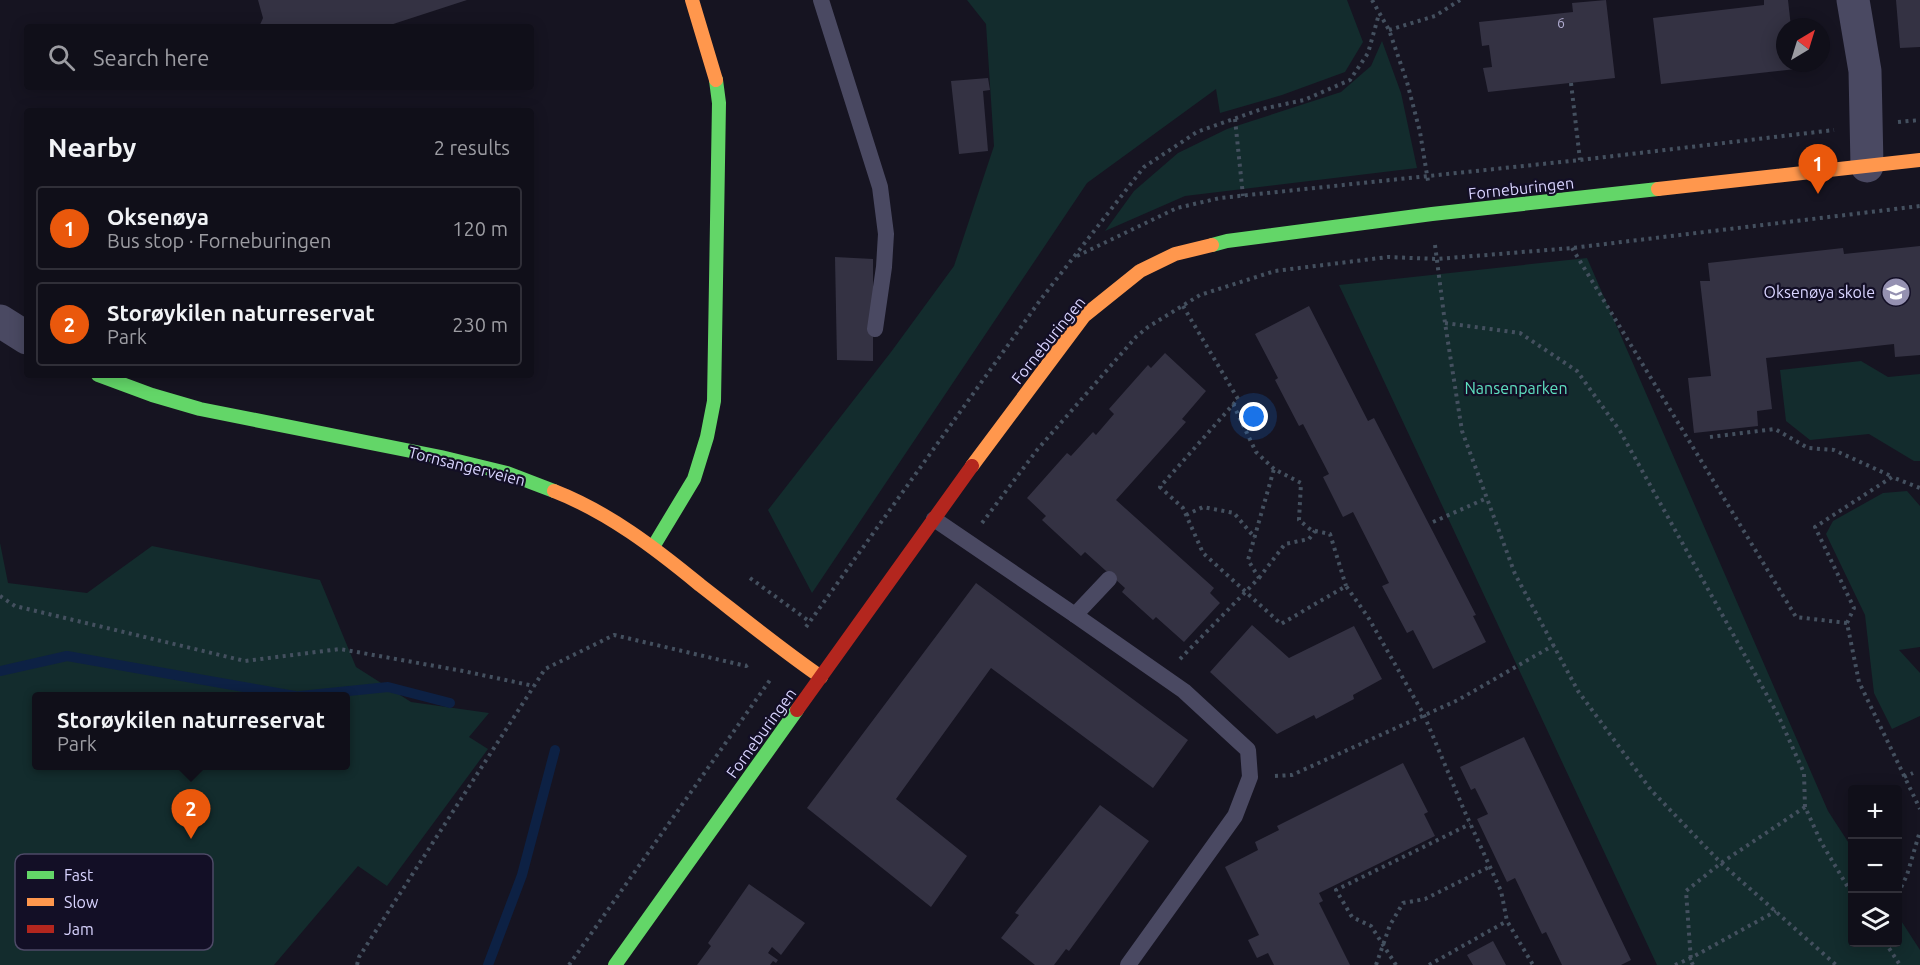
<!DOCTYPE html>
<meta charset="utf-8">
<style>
body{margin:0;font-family:Ubuntu,sans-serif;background:#191822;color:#f1f3f6}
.controls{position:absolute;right:18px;bottom:18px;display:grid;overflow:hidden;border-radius:6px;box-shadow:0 3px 15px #0003}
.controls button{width:54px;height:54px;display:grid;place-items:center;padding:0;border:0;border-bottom:2px solid #302f38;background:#100f19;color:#f1f3f6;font:30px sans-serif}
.compass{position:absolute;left:1776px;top:18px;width:54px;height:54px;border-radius:50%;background:#100f19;box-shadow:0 3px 15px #0003;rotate:38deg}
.you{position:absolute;left:1254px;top:417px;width:21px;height:21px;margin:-15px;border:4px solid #fff;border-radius:50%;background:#1a73e8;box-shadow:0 0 0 9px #1a73e833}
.badge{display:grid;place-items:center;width:39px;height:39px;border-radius:50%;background:#ea580c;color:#fff;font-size:20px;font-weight:700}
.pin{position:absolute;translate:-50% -50px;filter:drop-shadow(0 2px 3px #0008)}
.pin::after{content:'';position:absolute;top:32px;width:21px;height:18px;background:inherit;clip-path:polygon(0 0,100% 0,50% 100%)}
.popup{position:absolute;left:32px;top:692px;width:318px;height:78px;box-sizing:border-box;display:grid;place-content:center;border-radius:6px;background:#100f19;filter:drop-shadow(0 2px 4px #0005);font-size:20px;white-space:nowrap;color:#9c9ca2}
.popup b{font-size:22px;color:#f1f3f6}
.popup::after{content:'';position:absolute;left:50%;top:100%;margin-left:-12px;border:12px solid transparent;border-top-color:#100f19}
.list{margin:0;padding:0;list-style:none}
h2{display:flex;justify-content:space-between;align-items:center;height:78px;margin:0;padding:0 24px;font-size:26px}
h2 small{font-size:20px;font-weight:400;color:#9c9ca2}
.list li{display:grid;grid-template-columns:39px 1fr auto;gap:18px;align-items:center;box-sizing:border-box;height:84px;margin:0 12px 12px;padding:0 12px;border:2px solid #302f38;border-radius:6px}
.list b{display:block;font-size:22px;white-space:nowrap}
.list p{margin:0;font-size:20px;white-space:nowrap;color:#9c9ca2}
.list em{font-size:20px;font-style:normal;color:#9c9ca2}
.icon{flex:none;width:33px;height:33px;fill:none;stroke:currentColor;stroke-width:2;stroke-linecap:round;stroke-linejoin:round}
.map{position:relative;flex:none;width:1920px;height:965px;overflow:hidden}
.search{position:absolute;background:#100f19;box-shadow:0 3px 15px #0003;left:24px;top:24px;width:510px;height:66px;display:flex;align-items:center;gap:15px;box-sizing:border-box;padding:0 21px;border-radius:6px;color:#9c9ca2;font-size:22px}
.panel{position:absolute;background:#100f19;box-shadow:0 3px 15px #0003;left:24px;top:108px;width:510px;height:270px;border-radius:6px}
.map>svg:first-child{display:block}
.green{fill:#132c2d;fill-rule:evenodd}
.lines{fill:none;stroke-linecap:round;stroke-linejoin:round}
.stream{stroke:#0d2144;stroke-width:10}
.building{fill:#343243}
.path{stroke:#44505f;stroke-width:4;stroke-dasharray:3 4.5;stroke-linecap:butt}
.lane{stroke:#4a4962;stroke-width:16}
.street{stroke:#4a4962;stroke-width:33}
.fast{stroke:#63d668;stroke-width:14}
.slow{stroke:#ff974d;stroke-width:14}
.jam{stroke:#b3261e;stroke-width:14}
.labels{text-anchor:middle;stroke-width:4.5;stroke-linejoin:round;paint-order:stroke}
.number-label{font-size:14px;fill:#b0acd0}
.street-label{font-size:16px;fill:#d9d4ff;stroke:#130f26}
.poi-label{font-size:16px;fill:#d9d4ff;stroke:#130f26;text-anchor:end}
.park-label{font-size:16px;fill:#5fe0c0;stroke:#130f26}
.key{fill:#130f26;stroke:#4e4a67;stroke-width:1.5}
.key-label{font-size:16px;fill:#d9d4ff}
</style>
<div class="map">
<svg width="1920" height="965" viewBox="0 0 1920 965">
<rect width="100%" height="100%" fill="#161421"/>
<g class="green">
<polygon points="967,0 1347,0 1363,42 1345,72 1282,95 1220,113 1216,89 1087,183 812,593 768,510 891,352 954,266 994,146 986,24"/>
<polygon points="1382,41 1401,93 1417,168 1185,196 1105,231 1134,191 1178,153 1227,129 1341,92 1371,66"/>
<polygon points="1587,258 1828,811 1852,848 1852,942 1898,942 1898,916 1920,950 1920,965 1657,965 1339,285"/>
<polygon points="1861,361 1888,377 1920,374 1920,461 1914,461 1869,434 1810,440 1786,421 1780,370"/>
<polygon points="1907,491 1920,506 1920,647 1899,650 1920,673 1920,716 1892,729 1874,693 1865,615 1826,534 1833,521 1883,493"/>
<path d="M 0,543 L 8,583 L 87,593 L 152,546 L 320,580 L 356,667 L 411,702 L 489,713 L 469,737 L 488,749 L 387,886 L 358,866 L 274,965 L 0,965 ZM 346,696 L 346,766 L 36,766 L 36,696 Z"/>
</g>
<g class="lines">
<g class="stream">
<polyline points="0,671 67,656 295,696"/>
<polyline points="300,696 388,687 450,703"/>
<polyline points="488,965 522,875 555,750"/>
</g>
</g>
<g class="building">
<polygon points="258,0 467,0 384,27 259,27 263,18"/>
<polygon points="1606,0 1615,78 1488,92 1483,68 1492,67 1489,45 1482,46 1479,22 1573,12 1572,3"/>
<polygon points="1764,0 1788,0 1791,27 1785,27 1785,63 1795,63 1796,69 1661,84 1653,18 1764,5"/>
<polygon points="1896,0 1920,0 1920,47 1900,48"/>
<polygon points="988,78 990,90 983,91 988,151 959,154 951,81"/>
<polygon points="1920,246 1920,355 1895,357 1894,344 1766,358 1772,409 1757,411 1758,426 1694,433 1688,378 1711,376 1700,281 1710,281 1708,263 1843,248 1844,254"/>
<polygon points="835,257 873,259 873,361 837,360"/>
<polygon points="1309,306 1368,421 1374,418 1476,615 1473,616 1486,642 1433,669 1413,630 1407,633 1382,586 1389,583 1353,512 1343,517 1323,477 1329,474 1303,424 1299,426 1275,380 1278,378 1255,334"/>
<polygon points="1165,353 1206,391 1182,419 1186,422 1116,500 1214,588 1210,593 1220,603 1184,642 1156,617 1153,620 1122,592 1125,588 1085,552 1081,556 1042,520 1046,516 1027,498 1067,453 1071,456 1093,432 1096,435 1114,414 1109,409 1148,365 1151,368"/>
<polygon points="976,583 1188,740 1153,788 991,668 896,799 967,856 931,907 807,808"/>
<polygon points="1252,625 1289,658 1354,626 1382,679 1353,695 1354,699 1316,719 1314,715 1277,734 1210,672"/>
<polygon points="1524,737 1631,960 1621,965 1562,965 1546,932 1542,934 1515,878 1507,882 1477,819 1488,814 1475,788 1471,790 1460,767"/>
<polygon points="1403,763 1428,812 1424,814 1435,836 1319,893 1323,901 1319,903 1350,965 1274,965 1268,953 1257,958 1248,940 1259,935 1225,867 1258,850 1255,842 1279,830 1277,826"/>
<polygon points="1100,805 1149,841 1069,951 1066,949 1054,965 1035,965 1001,938 1019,915 1015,913"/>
<polygon points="749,884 805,923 781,955 772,947 768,953 778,960 776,963 773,961 770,965 697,965 711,946 708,943"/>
<polygon points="1493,941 1506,965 1473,965 1467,955"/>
</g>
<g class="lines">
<g class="path">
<polyline points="1372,0 1389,30 1407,82 1420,132 1428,181"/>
<polyline points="1389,30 1435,16 1460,0"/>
<polyline points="1571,83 1580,160"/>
<polyline points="1235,119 1243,196"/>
<polyline points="1898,122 1920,120"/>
<polyline points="1435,245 1445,323 1462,431 1515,574 1578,691 1651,790 1721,863 1836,965"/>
<polyline points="1572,248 1796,617 1847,623 1859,682 1920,809"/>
<polyline points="1077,256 1177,208 1220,198 1580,160 1834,130"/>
<polyline points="1183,306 1238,399 1160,487 1183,508 1203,553 1281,624 1346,586 1368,617 1424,715 1464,810 1501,891 1507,921 1533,965"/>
<polyline points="1445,323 1520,333 1577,371 1620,431 1778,715 1804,773 1805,807 1821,842 1852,894"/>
<polyline points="1233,404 1256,452 1274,469 1301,483 1299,520 1311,530 1330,534 1346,586"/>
<polyline points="1710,437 1775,429 1808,448 1834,450 1891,476"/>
<polyline points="1186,515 1203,507 1234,513 1255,538"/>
<polyline points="1433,522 1487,498"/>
<polyline points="982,523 1037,450 1136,337 1148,327 1200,295 1275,271 1388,257 1437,259 1572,248 1920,206"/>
<polyline points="750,578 809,621"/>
<polyline points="1259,578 1285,544 1309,539 1315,531"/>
<polyline points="0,596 15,606 245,661 340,649 463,671 534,686"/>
<polyline points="1847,623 1854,608 1815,527 1892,477 1920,488"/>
<polyline points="806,627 1041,299 1144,167 1197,132 1262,109 1304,100 1350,80 1368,53 1379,14"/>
<polyline points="1180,659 1259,578 1248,560 1274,469"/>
<polyline points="1275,776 1292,775 1458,700 1554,645"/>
<polyline points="1904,777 1913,773"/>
<polyline points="1898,894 1907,875 1920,831"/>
<polyline points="1885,942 1900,965"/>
<polyline points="357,965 359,957 545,669 614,635 746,666 749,664"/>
<polyline points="569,965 770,680"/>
<polyline points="1376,965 1390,925 1403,903 1425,899 1489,867"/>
<polyline points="1396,965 1371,926 1352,917 1336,890 1470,824"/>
<polyline points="1429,965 1507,921"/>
<polyline points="1675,965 1691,958 1776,911"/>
<polyline points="1693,965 1691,961 1686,891 1721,863 1805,807"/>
</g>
<g class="lane">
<polyline points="821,0 880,187 886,234 884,267 875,329"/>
<polyline points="934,519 1075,615 1109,579"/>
<polyline points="1075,615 1184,691 1248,750 1250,777 1235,816 1128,965"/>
</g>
<g class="street">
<polyline points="1853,0 1865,71 1867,166"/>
<polyline points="0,321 27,338"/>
</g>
<g class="fast">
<polyline points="1212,245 1227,241 1432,214 1658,189"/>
<polyline points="98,375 152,395 200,409 441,457 507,473 554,491"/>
<polyline points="653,547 694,479 707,437 714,401 719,103 716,80"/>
<polyline points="615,965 797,710"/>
</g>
<g class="slow">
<polyline points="692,0 716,80"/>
<polyline points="1658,189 1920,160"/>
<polyline points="972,466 1084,316 1140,271 1175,254 1212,245"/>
<path d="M 554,491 C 608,512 655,548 700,585 C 740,616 779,648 821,677"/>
</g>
<polyline class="jam" points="797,710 972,466"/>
</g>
<defs>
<g id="school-disc" transform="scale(1.5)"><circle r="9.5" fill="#9591b1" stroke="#130f26"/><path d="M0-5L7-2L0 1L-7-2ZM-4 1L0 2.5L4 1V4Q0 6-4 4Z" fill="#fff"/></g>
</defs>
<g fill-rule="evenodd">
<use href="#school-disc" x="1896" y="292"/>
</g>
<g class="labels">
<g class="number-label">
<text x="1561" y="28">6</text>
</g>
<g class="street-label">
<text transform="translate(1521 188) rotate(-6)" y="6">Forneburingen</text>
<text transform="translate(1048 340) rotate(-51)" y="6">Forneburingen</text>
<text transform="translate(467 466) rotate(14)" y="6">Tornsangerveien</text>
<text transform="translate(761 733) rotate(-54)" y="6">Forneburingen</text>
</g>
<g class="poi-label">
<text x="1875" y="298">Oksenøya skole</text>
</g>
<g class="park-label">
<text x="1516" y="394">Nansenparken</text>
</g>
</g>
<rect x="15" y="854" width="198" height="96" rx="9" class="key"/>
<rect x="27" y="871" width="27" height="8" fill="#63d668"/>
<rect x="27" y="898" width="27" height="8" fill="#ff974d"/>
<rect x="27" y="925" width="27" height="8" fill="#b3261e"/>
<g class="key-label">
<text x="64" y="881">Fast</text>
<text x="64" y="908">Slow</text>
<text x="64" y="935">Jam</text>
</g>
</svg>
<div class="controls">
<button>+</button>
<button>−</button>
<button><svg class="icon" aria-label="layers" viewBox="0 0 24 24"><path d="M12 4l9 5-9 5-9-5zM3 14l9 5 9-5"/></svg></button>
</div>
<svg class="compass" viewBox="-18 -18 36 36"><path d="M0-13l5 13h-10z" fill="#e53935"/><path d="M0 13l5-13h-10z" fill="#9c9ca2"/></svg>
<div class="you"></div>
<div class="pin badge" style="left:1818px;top:194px">1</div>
<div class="pin badge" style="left:191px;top:839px">2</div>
<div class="popup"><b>Storøykilen naturreservat</b>Park</div>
<div class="search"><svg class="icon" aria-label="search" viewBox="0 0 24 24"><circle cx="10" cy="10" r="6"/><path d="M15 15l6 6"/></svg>Search here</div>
<section class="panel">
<h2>Nearby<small>2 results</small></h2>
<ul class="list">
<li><span class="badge">1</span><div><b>Oksenøya</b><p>Bus stop · Forneburingen</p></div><em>120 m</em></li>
<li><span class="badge">2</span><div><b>Storøykilen naturreservat</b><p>Park</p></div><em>230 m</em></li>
</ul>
</section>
</div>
